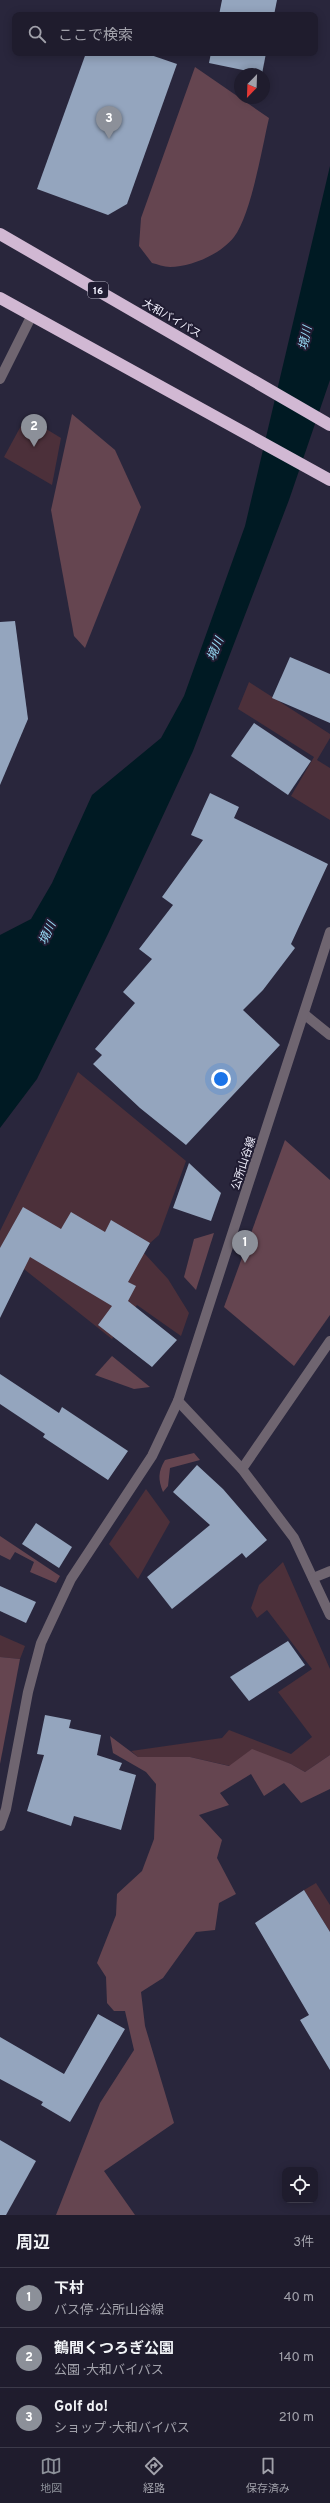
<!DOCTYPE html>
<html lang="ja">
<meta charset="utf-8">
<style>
body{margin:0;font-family:Overpass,"Noto Sans JP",sans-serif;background:#2c2939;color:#f1f3f6}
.controls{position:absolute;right:12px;bottom:12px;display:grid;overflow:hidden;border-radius:8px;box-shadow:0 2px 10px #0003}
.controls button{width:36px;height:36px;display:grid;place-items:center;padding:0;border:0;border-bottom:1px solid #3c3a49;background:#1f1c2d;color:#f1f3f6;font:20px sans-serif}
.compass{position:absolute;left:234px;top:68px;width:36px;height:36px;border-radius:50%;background:#1f1c2d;box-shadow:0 2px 10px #0003;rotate:203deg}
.you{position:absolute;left:221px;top:1079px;width:14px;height:14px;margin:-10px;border:3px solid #fff;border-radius:50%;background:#1a73e8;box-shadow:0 0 0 6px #1a73e833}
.badge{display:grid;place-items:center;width:26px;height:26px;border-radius:50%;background:#8c9099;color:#fff;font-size:13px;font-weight:700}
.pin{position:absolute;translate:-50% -33px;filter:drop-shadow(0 1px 2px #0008)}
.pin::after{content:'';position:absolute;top:21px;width:14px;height:12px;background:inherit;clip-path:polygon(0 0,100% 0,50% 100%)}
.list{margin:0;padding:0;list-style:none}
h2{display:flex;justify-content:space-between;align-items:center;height:52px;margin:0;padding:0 16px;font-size:17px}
h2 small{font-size:13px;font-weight:400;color:#a1a1aa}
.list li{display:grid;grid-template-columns:26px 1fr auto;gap:12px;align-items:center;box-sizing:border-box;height:60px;padding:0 16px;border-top:1px solid #3c3a49}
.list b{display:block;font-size:15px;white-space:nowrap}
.list p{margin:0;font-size:13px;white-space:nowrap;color:#a1a1aa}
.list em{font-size:13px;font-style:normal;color:#a1a1aa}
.icon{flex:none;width:22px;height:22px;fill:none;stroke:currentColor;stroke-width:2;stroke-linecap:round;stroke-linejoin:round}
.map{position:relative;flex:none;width:330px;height:2215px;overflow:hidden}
.search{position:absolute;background:#1f1c2d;box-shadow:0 2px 10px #0003;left:12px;right:12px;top:12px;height:44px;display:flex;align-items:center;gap:10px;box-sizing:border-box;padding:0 14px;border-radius:8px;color:#a1a1aa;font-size:15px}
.sheet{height:232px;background:#1f1c2d}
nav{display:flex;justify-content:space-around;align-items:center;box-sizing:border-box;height:56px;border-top:1px solid #3c3a49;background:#1f1c2d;font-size:11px;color:#a1a1aa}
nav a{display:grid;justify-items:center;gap:2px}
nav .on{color:#8c9099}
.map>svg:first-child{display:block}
.green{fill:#4c303a}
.forest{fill:#654550}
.water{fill:#001a23}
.building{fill:#94a5be}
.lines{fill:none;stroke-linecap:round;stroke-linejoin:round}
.minor{stroke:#6f6570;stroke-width:10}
.highway{stroke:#d1b8d3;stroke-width:12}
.labels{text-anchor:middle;stroke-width:4;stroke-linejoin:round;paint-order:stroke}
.shield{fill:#201c32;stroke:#b4b2c2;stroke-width:1}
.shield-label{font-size:10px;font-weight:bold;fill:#f3f2ff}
.street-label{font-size:11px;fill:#f3f2ff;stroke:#201c32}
.water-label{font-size:12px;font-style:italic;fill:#99dcf7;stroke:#201c32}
</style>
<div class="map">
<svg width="330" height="2215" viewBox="0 0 330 2215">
<rect width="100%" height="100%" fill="#29263c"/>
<g class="green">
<polygon points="33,421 61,438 52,485 4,457 22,424"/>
<polygon points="249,682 330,734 330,738 317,760 330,768 330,820 291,796 314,757 238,709"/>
<polygon points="78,1072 186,1161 159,1235 150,1243 144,1253 168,1279 189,1313 181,1336 137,1305 112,1339 0,1250 0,1231"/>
<polygon points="146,1489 170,1522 138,1579 109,1544"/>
<polygon points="283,1562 330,1669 330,1755 305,1772 291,1764 273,1758 230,1766 190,1757 138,1757 131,1751 222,1738 229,1730 291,1754 312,1737 278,1692 312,1669 267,1610 257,1618 251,1608 259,1585"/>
<polygon points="0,1635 25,1646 20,1659 0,1657"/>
<polygon points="316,1883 330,1905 330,1932 304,1890"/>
</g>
<g class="forest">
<path d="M 195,67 L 269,118 C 262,148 251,215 234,237 C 221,254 191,267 170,267 C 164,267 157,264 152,263 L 139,246 L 141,218 Z"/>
<polygon points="72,414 115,450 141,507 85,648 74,636 51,510"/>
<polygon points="285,1140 330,1180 330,1315 294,1366 224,1307"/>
<polygon points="214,1233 196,1290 184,1277 194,1239"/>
<polygon points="112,1356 150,1387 134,1389 95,1375"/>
<path d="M 194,1453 L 200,1460 L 170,1468 L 168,1486 L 163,1492 C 158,1479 158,1472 165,1460 Z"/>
<polygon points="0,1536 60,1576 56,1583 30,1572 34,1562 15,1552 10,1560 0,1555"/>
<polygon points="0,1657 20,1659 0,1764"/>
<polygon points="110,1736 138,1757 190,1757 229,1766 252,1749 291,1764 305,1772 330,1755 330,1789 301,1803 284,1783 264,1796 251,1774 220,1793 229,1805 199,1815 222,1840 217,1858 236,1894 219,1903 215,1930 196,1932 163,1978 141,1992 145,2026 174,2123 104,2171 135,2215 56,2215 100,2103 134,2050 125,2011 114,2011 107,2003 106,1977 97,1963 116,1915 117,1894 142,1871 154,1839 156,1784 146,1772 113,1753"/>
</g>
<polygon class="water" points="330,166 330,380 289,500 193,751 108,934 37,1079 0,1128 0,935 31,919 52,883 92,795 161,738 184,696 245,526"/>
<g class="building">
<polygon points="222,0 277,0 274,15 219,15"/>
<polygon points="86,53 145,53 177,64 127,204 108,215 37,189"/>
<polygon points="211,53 266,53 262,74 209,63"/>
<polygon points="15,621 28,719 0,785 0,622"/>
<polygon points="290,657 330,674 330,723 272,698"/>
<polygon points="254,723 311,761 288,795 231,756"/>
<polygon points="210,793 239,807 234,818 328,864 291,944 295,948 263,990 243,1010 280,1045 186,1145 140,1108 93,1064 102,1055 95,1049 135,1003 123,992 152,959 139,949 173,905 162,897 203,840 191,835"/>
<polygon points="189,1163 221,1193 211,1221 173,1208"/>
<polygon points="23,1207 61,1229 71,1212 105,1232 111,1220 150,1243 128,1282 136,1286 128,1301 177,1340 152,1367 98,1325 112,1306 30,1257 0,1318 0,1248"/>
<polygon points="0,1374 59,1413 62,1407 128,1451 108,1480 43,1437 45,1434 0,1404"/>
<polygon points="197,1465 223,1489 267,1540 246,1558 242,1553 172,1609 147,1577 210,1525 173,1492"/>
<polygon points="36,1523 72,1547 59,1568 22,1544"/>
<polygon points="0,1586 36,1602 26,1623 0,1611"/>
<polygon points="288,1641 305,1665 249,1701 230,1677"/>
<polygon points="45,1715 71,1720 69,1728 101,1735 97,1755 122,1763 119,1770 136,1775 121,1830 74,1816 71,1826 27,1811 44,1755 37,1754"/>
<polygon points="304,1890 330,1932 330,2070 300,2020 309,2015 255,1923"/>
<polygon points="98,2014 125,2029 70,2122 41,2105 43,2102 0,2079 0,2037 64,2074"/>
<polygon points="0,2140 36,2161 6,2215 0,2215"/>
</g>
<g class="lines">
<g class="minor">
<polyline points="0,379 32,315"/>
<polyline points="304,1014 330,1035"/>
<polyline points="178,1401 242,1469 294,1538 330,1615"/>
<polyline points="242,1469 330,1341"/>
<polyline points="313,1578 330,1571"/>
<polyline points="0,1826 6,1809 28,1692 41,1643 71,1579 152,1456 178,1401 330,932"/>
</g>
<g class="highway">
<polyline points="0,234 330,425"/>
<polyline points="0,298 330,480"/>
</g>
</g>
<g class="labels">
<rect class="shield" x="88" y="282" width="20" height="16" rx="3"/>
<g class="shield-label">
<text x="98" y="294">16</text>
</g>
<g class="street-label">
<text transform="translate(172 318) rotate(30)" y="4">大和バイパス</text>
<text transform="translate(243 1163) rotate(-72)" y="4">公所山谷線</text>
</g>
<g class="water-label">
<text transform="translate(305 338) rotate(-78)" y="4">境川</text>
<text transform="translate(215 649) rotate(-67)" y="4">境川</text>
<text transform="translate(47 933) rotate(-66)" y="4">境川</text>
</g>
</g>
</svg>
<div class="controls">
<button><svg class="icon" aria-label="locate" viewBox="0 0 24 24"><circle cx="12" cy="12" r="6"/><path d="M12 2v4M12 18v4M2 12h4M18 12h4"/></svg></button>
</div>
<svg class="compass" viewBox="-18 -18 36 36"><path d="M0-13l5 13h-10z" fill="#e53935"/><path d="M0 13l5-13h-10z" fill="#a1a1aa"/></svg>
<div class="you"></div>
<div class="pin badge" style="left:245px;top:1263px">1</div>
<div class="pin badge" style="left:34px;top:447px">2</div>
<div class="pin badge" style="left:109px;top:139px">3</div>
<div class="search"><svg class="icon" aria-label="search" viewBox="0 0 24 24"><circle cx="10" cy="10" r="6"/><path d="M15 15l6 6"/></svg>ここで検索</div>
</div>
<section class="sheet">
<h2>周辺<small>3件</small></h2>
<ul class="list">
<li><span class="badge">1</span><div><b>下村</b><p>バス停 · 公所山谷線</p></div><em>40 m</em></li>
<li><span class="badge">2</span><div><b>鶴間くつろぎ公園</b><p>公園 · 大和バイパス</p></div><em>140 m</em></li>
<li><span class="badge">3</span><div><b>Golf do!</b><p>ショップ · 大和バイパス</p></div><em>210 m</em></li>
</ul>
</section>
<nav>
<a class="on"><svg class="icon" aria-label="map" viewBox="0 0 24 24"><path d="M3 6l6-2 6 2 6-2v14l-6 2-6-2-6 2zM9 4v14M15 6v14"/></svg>地図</a>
<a><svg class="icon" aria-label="directions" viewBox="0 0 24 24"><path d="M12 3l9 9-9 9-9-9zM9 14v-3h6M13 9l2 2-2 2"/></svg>経路</a>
<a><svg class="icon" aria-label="saved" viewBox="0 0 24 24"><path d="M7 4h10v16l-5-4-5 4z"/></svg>保存済み</a>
</nav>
